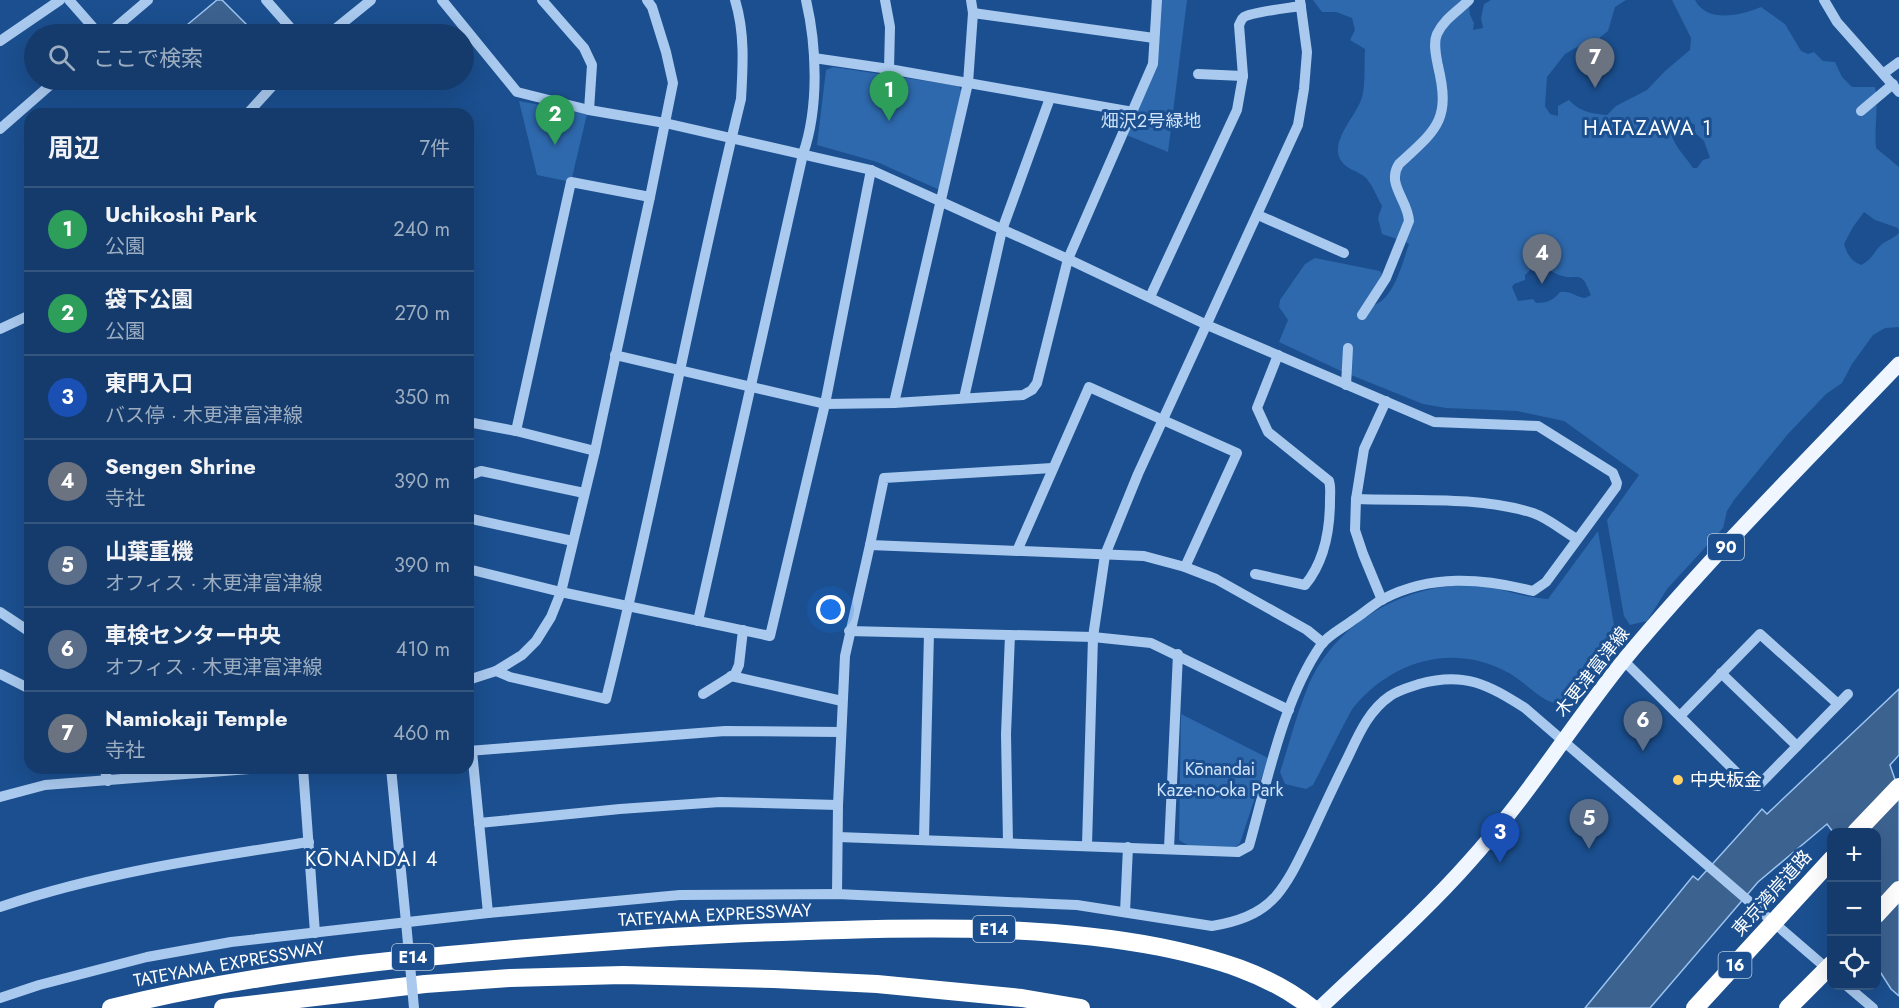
<!DOCTYPE html>
<html lang="ja">
<meta charset="utf-8">
<style>
body{margin:0;font-family:Jost,"Noto Sans JP",sans-serif;background:#1d4271;color:#f1f3f6}
.controls{position:absolute;right:18px;bottom:18px;display:grid;overflow:hidden;border-radius:12px;box-shadow:0 6px 24px #0002}
.controls button{width:54px;height:54px;display:grid;place-items:center;padding:0;border:0;border-bottom:2px solid #33557e;background:#143b6b;color:#f1f3f6;font:30px sans-serif}
.you{position:absolute;left:831px;top:610px;width:21px;height:21px;margin:-15px;border:4px solid #fff;border-radius:50%;background:#1a73e8;box-shadow:0 0 0 9px #1a73e833}
.badge{display:grid;place-items:center;width:39px;height:39px;border-radius:50%;background:#90b9f0;color:#fff;font-size:20px;font-weight:700}
.pin{position:absolute;translate:-50% -50px;filter:drop-shadow(0 2px 3px #0008)}
.pin::after{content:'';position:absolute;top:32px;width:21px;height:18px;background:inherit;clip-path:polygon(0 0,100% 0,50% 100%)}
.list{margin:0;padding:0;list-style:none}
h2{display:flex;justify-content:space-between;align-items:center;height:78px;margin:0;padding:0 24px;font-size:26px}
h2 small{font-size:20px;font-weight:400;color:#9dadc1}
.list li{display:grid;grid-template-columns:39px 1fr auto;gap:18px;align-items:center;box-sizing:border-box;height:84px;padding:0 24px;border-top:2px solid #33557e}
.list b{display:block;font-size:22px;white-space:nowrap}
.list p{margin:0;font-size:20px;white-space:nowrap;color:#9dadc1}
.list em{font-size:20px;font-style:normal;color:#9dadc1}
.icon{flex:none;width:33px;height:33px;fill:none;stroke:currentColor;stroke-width:2;stroke-linecap:round;stroke-linejoin:round}
.map{position:relative;flex:none;width:1899px;height:1008px;overflow:hidden}
.search{position:absolute;background:#143b6b;box-shadow:0 6px 24px #0002;left:24px;top:24px;width:450px;height:66px;display:flex;align-items:center;gap:15px;box-sizing:border-box;padding:0 21px;border-radius:33px;color:#9dadc1;font-size:22px}
.panel{position:absolute;background:#143b6b;box-shadow:0 6px 24px #0002;left:24px;top:108px;width:450px;height:666px;border-radius:18px}
.map>svg:first-child{display:block}
.green{fill:#2e69ad;fill-rule:evenodd}
.water{fill:#3c6290;stroke:#9cc4f0;stroke-width:1.5}
.lines{fill:none;stroke-linecap:round;stroke-linejoin:round}
.minor{stroke:#a9c9ee;stroke-width:10}
.major{stroke:#f0f6ff;stroke-width:15}
.highway{stroke:#fff;stroke-width:18}
.minor-bridge{stroke:#a9c9ee;stroke-width:10}
.poi-dot{fill:#ffd166;stroke:#1b4f8f;stroke-width:2}
.labels{text-anchor:middle;stroke-width:6;stroke-linejoin:round;paint-order:stroke}
.shield{fill:#1b4f8f;stroke:#bbcadd;stroke-width:1.5}
.shield-label{font-size:16px;font-weight:bold;fill:#fff}
.park-label{font-size:18px;fill:#cfe3fa;stroke:#1b4f8f}
.street-label{font-size:18px;fill:#fff;stroke:#1b4f8f}
.poi-label{font-size:18px;fill:#fff;stroke:#1b4f8f;text-anchor:start}
.neighbourhood-label{font-size:20px;letter-spacing:1.5px;fill:#fff;stroke:#1b4f8f}
</style>
<div class="map">
<svg width="1899" height="1008" viewBox="0 0 1899 1008">
<rect width="100%" height="100%" fill="#1b4f8f"/>
<g class="green">
<polygon points="1151,0 1187,0 1168,152 1124,134 1153,64"/>
<path d="M 1313,0 L 1473,0 C 1467,9 1469,14 1474,23 L 1473,30 L 1483,28 L 1481,18 L 1484,4 L 1491,0 L 1626,0 L 1615,7 L 1608,31 L 1592,44 L 1579,46 L 1565,54 L 1547,77 L 1545,106 L 1550,114 L 1558,116 L 1558,106 L 1569,100 C 1578,111 1592,114 1607,115 L 1616,106 L 1647,90 L 1665,71 L 1690,50 L 1691,38 L 1672,0 L 1695,0 C 1707,24 1742,15 1761,7 L 1785,24 L 1801,51 L 1808,54 L 1814,52 L 1823,61 L 1835,62 L 1842,77 L 1852,87 L 1875,87 C 1879,107 1874,127 1876,148 L 1899,167 L 1899,232 L 1898,228 L 1875,220 L 1864,212 L 1853,227 L 1844,244 C 1847,254 1851,261 1861,265 C 1873,259 1873,252 1882,244 C 1888,240 1894,238 1899,233 L 1899,327 L 1885,328 L 1873,335 L 1852,364 L 1842,383 L 1826,394 L 1788,434 L 1734,500 L 1727,511 L 1723,528 L 1667,589 L 1647,621 L 1630,625 L 1624,616 L 1607,520 L 1639,475 L 1564,421 L 1517,411 L 1446,408 L 1423,404 L 1341,371 L 1279,342 L 1288,320 L 1279,307 L 1280,300 L 1305,264 L 1315,258 L 1380,271 L 1384,277 L 1374,305 C 1394,299 1403,261 1409,244 C 1402,239 1391,238 1382,234 L 1378,218 L 1382,206 C 1377,197 1373,186 1366,178 C 1357,170 1346,170 1340,159 C 1331,140 1355,117 1361,100 C 1366,88 1364,63 1365,49 L 1350,40 L 1355,30 L 1352,18 L 1336,12 L 1322,12 ZM 1690,122 L 1695,125 L 1695,133 L 1704,141 L 1710,158 L 1703,160 L 1697,168 L 1693,168 C 1684,154 1673,146 1670,129 C 1678,127 1682,123 1690,122 ZM 1540,267 C 1550,269 1557,276 1567,277 C 1571,278 1577,276 1581,278 C 1586,281 1588,289 1591,295 L 1585,298 C 1576,297 1570,290 1560,292 C 1554,300 1547,303 1536,303 L 1533,299 L 1518,301 L 1512,287 L 1514,284 L 1525,280 L 1525,275 L 1532,268 Z"/>
<polygon points="833,67 959,86 964,98 942,191 877,162 817,145 826,70"/>
<polygon points="519,101 587,114 571,182 537,175"/>
<path d="M 1598,531 L 1614,625 L 1604,646 L 1605,654 L 1595,675 L 1572,704 C 1544,708 1533,687 1509,673 C 1454,642 1392,660 1353,708 C 1349,714 1346,721 1342,728 C 1332,747 1323,766 1313,785 L 1306,789 L 1285,784 L 1280,772 C 1289,745 1296,716 1307,689 C 1333,624 1403,584 1472,585 C 1497,586 1522,598 1548,599 Z"/>
<polygon points="1181,714 1268,758 1240,843 1236,847 1189,846 1179,840"/>
</g>
<g class="water">
<polygon points="217,0 222,0 256,34 185,34 181,30"/>
<polygon points="1899,689 1899,755 1890,765 1899,791 1899,996 1891,989 1877,967 1876,832 1833,832 1827,824 1758,882 1650,1008 1585,1008 1693,876 1698,880 1762,809 1767,814"/>
</g>
<g class="lines">
<g class="minor">
<polyline points="69,0 99,34"/>
<polyline points="266,0 296,34"/>
<path d="M 442,0 L 517,92 L 589,110 L 665,123 L 871,170 L 1068,259 L 1207,325 L 1434,422 L 1538,426 L 1613,473 L 1617,483 L 1616,487 L 1546,582 L 1533,591 C 1482,578 1431,574 1383,599 C 1372,605 1363,614 1353,620 C 1343,628 1328,635 1321,645 C 1283,700 1267,782 1249,846 L 1238,852 L 838,837"/>
<polyline points="542,0 584,48 592,65 589,110"/>
<polyline points="885,0 890,27 889,69"/>
<polyline points="1824,0 1837,22 1899,92"/>
<polyline points="973,13 1154,38"/>
<polyline points="108,34 148,0"/>
<polyline points="329,34 371,0"/>
<polyline points="0,41 60,0"/>
<polyline points="814,58 889,69 1133,112"/>
<polyline points="1884,73 1899,62"/>
<polyline points="1198,74 1243,76"/>
<polyline points="1861,111 1893,84"/>
<polyline points="247,114 278,80"/>
<polyline points="0,129 56,80"/>
<polyline points="1258,215 1344,253"/>
<path d="M 1150,297 L 1237,110 L 1243,76 L 1239,25 C 1241,22 1240,20 1244,17 C 1252,12 1289,8 1301,6"/>
<path d="M 1362,315 L 1386,278 L 1409,221 C 1408,200 1386,184 1399,164 C 1437,129 1451,120 1438,66 C 1436,56 1433,43 1437,34 C 1444,19 1458,11 1469,0"/>
<polyline points="0,329 30,315"/>
<polyline points="615,355 825,404 894,403 1023,395 1032,390 1037,383 1068,259 1153,64 1157,0"/>
<polyline points="1346,385 1348,348"/>
<polyline points="964,398 1002,230 1050,98"/>
<polyline points="894,403 968,83 973,13 971,0"/>
<polyline points="468,422 516,431 595,451"/>
<polyline points="516,431 571,182 650,197"/>
<polyline points="468,476 481,471 584,493"/>
<path d="M 1356,499 C 1412,501 1479,496 1533,513 C 1548,518 1563,531 1577,539"/>
<polyline points="468,521 472,519 573,541"/>
<polyline points="870,545 884,478 1052,468"/>
<polyline points="1017,551 1089,387 1237,453 1185,567"/>
<polyline points="468,569 561,592 770,636 825,404 871,170"/>
<path d="M 1255,574 L 1305,585 C 1325,561 1330,530 1330,500 C 1330,493 1331,487 1329,481 L 1268,432 L 1257,408 L 1278,355"/>
<polyline points="1382,600 1363,554 1355,530 1356,499 1364,449 1386,401"/>
<polyline points="0,612 30,632"/>
<path d="M 698,621 L 803,154 C 819,108 817,47 806,0"/>
<polyline points="849,631 1093,637 1151,643 1289,710"/>
<polyline points="1624,661 1748,784 1758,786 1848,694"/>
<path d="M 496,671 L 510,677 L 606,699 C 656,500 692,298 741,99 C 743,66 745,32 735,0"/>
<polyline points="1721,673 1797,746"/>
<polyline points="0,674 30,689"/>
<polyline points="731,676 842,701"/>
<polyline points="468,680 496,671 522,655 536,641 551,617 561,592 595,451 650,197 673,83 666,52 652,7 647,0"/>
<polyline points="703,694 735,674 739,665 743,630"/>
<polyline points="1680,716 1760,634 1838,704"/>
<polyline points="468,751 725,731 840,732"/>
<polyline points="472,751 488,913"/>
<polyline points="104,768 108,781"/>
<polyline points="303,768 315,933"/>
<polyline points="391,768 406,922"/>
<polyline points="0,797 45,785 262,768"/>
<polyline points="479,823 620,809 720,802 838,805"/>
<polyline points="924,839 929,633"/>
<polyline points="1008,842 1006,734 1010,635"/>
<polyline points="1087,845 1093,637 1105,555 1138,474 1298,125 1304,89 1307,52 1300,0"/>
<polyline points="1169,848 1178,654"/>
<polyline points="837,894 838,805 845,656 870,545 1144,556 1185,567 1216,579 1307,630 1323,643"/>
<path d="M 0,907 C 100,873 204,858 309,842"/>
<polyline points="1125,912 1128,847"/>
<polyline points="1847,986 1873,1008"/>
<path d="M 0,998 L 39,985 L 147,957 L 231,942 L 488,913 L 680,895 L 837,894 L 1052,904 L 1077,905 L 1212,926 C 1236,922 1259,915 1276,896 C 1291,878 1300,857 1310,837 C 1322,811 1334,785 1347,759 C 1358,736 1368,711 1390,696 C 1398,690 1410,687 1419,684 C 1465,671 1488,685 1525,708 L 1831,972"/>
</g>
<path class="major" d="M 1320,1008 C 1370,960 1423,914 1469,862 C 1526,799 1571,726 1624,660 C 1710,557 1806,461 1899,364"/>
<g class="highway">
<polyline points="1856,832 1899,787"/>
<polyline points="1876,915 1899,890"/>
<path d="M 111,1008 C 276,967 445,954 615,941 C 691,935 766,932 842,930 C 948,927 1055,927 1160,947 C 1214,958 1268,973 1312,1008"/>
<polyline points="223,1008 425,984 510,978 623,975 774,979 877,984 1022,998 1081,1008"/>
<polyline points="1695,1008 1832,859"/>
<polyline points="1788,1008 1832,964"/>
</g>
<polyline class="minor-bridge" points="406,922 414,1008"/>
</g>
<circle class="poi-dot" cx="1678" cy="780" r="6"/>
<g class="labels">
<g class="shield">
<rect x="1708" y="534" width="36" height="26" rx="4.5"/>
<rect x="973" y="916" width="42" height="26" rx="4.5"/>
<rect x="392" y="944" width="42" height="26" rx="4.5"/>
<rect x="1718.5" y="952" width="33" height="26" rx="4.5"/>
</g>
<g class="shield-label">
<text x="1726" y="553">90</text>
<text x="994" y="935">E14</text>
<text x="413" y="963">E14</text>
<text x="1735" y="971">16</text>
</g>
<g class="park-label">
<text x="1151" y="127">畑沢２号緑地</text>
<text x="1220" y="775">Kōnandai<tspan x="1220" dy="21">Kaze-no-oka Park</tspan></text>
</g>
<g class="street-label">
<text transform="translate(1592 672) rotate(-52)" y="6">木更津富津線</text>
<text transform="translate(1772 893) rotate(-48)" y="6">東京湾岸道路</text>
<text transform="translate(715 915) rotate(-3)" y="6">TATEYAMA EXPRESSWAY</text>
<text transform="translate(229 964) rotate(-10)" y="6">TATEYAMA EXPRESSWAY</text>
</g>
<g class="poi-label">
<text x="1690" y="786">中央板金</text>
</g>
<g class="neighbourhood-label">
<text x="1648" y="135">HATAZAWA 1</text>
<text x="372" y="866">KŌNANDAI 4</text>
</g>
</g>
</svg>
<div class="controls">
<button>+</button>
<button>−</button>
<button><svg class="icon" aria-label="locate" viewBox="0 0 24 24"><circle cx="12" cy="12" r="6"/><path d="M12 2v4M12 18v4M2 12h4M18 12h4"/></svg></button>
</div>
<div class="you"></div>
<div class="pin badge" style="left:889px;top:121px;background:#2e9e5b">1</div>
<div class="pin badge" style="left:555px;top:145px;background:#2e9e5b">2</div>
<div class="pin badge" style="left:1500px;top:863px;background:#1a4fb4">3</div>
<div class="pin badge" style="left:1542px;top:284px;background:#6b7280">4</div>
<div class="pin badge" style="left:1589px;top:849px;background:#5c6f8a">5</div>
<div class="pin badge" style="left:1643px;top:751px;background:#5c6f8a">6</div>
<div class="pin badge" style="left:1595px;top:88px;background:#6b7280">7</div>
<div class="search"><svg class="icon" aria-label="search" viewBox="0 0 24 24"><circle cx="10" cy="10" r="6"/><path d="M15 15l6 6"/></svg>ここで検索</div>
<section class="panel">
<h2>周辺<small>7件</small></h2>
<ul class="list">
<li><span class="badge" style="background:#2e9e5b">1</span><div><b>Uchikoshi Park</b><p>公園</p></div><em>240 m</em></li>
<li><span class="badge" style="background:#2e9e5b">2</span><div><b>袋下公園</b><p>公園</p></div><em>270 m</em></li>
<li><span class="badge" style="background:#1a4fb4">3</span><div><b>東門入口</b><p>バス停 · 木更津富津線</p></div><em>350 m</em></li>
<li><span class="badge" style="background:#6b7280">4</span><div><b>Sengen Shrine</b><p>寺社</p></div><em>390 m</em></li>
<li><span class="badge" style="background:#5c6f8a">5</span><div><b>山葉重機</b><p>オフィス · 木更津富津線</p></div><em>390 m</em></li>
<li><span class="badge" style="background:#5c6f8a">6</span><div><b>車検センター中央</b><p>オフィス · 木更津富津線</p></div><em>410 m</em></li>
<li><span class="badge" style="background:#6b7280">7</span><div><b>Namiokaji Temple</b><p>寺社</p></div><em>460 m</em></li>
</ul>
</section>
</div>
